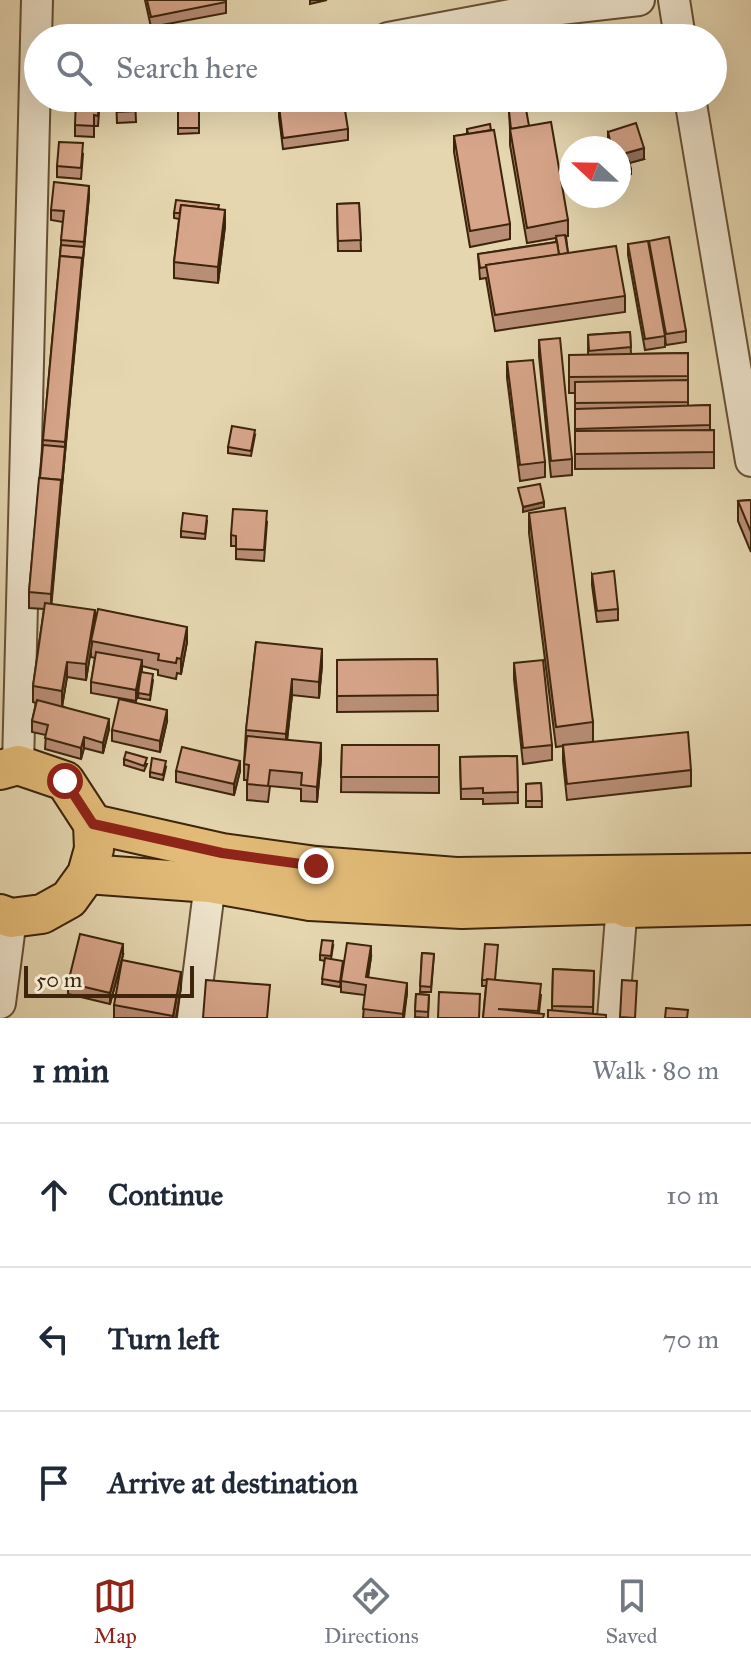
<!DOCTYPE html>
<meta charset="utf-8">
<style>
body{margin:0;font-family:"IM FELL Great Primer",serif;background:#f2f2f3;color:#1f2937}
.compass{position:absolute;left:559px;top:136px;width:72px;height:72px;border-radius:50%;background:#fff;box-shadow:0 8px 32px #0002;rotate:292deg}
.scale{position:absolute;left:24px;bottom:20px;width:170px;box-sizing:border-box;padding-left:8px;border:4px solid #3d240b;border-top:0;font-size:22px;line-height:28px;white-space:nowrap;color:#3d240b;-webkit-text-stroke:6px #eee4cc;paint-order:stroke}
.stop{position:absolute;width:24px;height:24px;margin:-18px;border:6px solid #8f2418;border-radius:50%;background:#fff}
.stop.end{background:#8f2418;border-color:#fff;box-shadow:0 2px 8px #0008}
.list{margin:0;padding:0;list-style:none}
h2{display:flex;justify-content:space-between;align-items:center;height:104px;margin:0;padding:0 32px;font-size:34px}
h2 small{font-size:26px;font-weight:400;color:#747a83}
.list li{display:grid;grid-template-columns:52px 1fr auto;gap:24px;align-items:center;box-sizing:border-box;height:144px;padding:0 32px;border-top:2px solid #e0e1e3}
.list b{display:block;font-size:30px;white-space:nowrap}
.list em{font-size:26px;font-style:normal;color:#747a83}
.icon{flex:none;width:44px;height:44px;fill:none;stroke:currentColor;stroke-width:2;stroke-linecap:round;stroke-linejoin:round}
.map{position:relative;flex:none;width:751px;height:1018px;overflow:hidden}
.search{position:absolute;background:#fff;box-shadow:0 8px 32px #0002;left:24px;right:24px;top:24px;height:88px;display:flex;align-items:center;gap:20px;box-sizing:border-box;padding:0 28px;border-radius:44px;color:#747a83;font-size:30px}
.sheet{height:536px;background:#fff}
nav{display:flex;justify-content:space-around;align-items:center;box-sizing:border-box;height:112px;border-top:2px solid #e0e1e3;background:#fff;font-size:22px;color:#747a83}
nav a{display:grid;justify-items:center;gap:4px}
nav .on{color:#8f2418}
.map>svg:first-child{display:block}
.lines{fill:none;stroke-linecap:round;stroke-linejoin:round}
.minor-casing{stroke:#675034;stroke-width:34}
.major-casing{stroke:#3d240b;stroke-width:42}
.minor{stroke:#eee4cc;stroke-width:30}
.major{stroke:#e2bb78;stroke-width:38}
.wall{fill:#b98e77;stroke:#3d240b;stroke-width:2}
.shaded-wall{fill:#967461;stroke:#3d240b;stroke-width:2}
.building{fill:#d7a58a;stroke:#3d240b;stroke-width:2}
.route{stroke:#8f2418;stroke-width:10}
</style>
<div class="map">
<svg width="751" height="1018" viewBox="0 0 751 1018">
<rect width="100%" height="100%" fill="#e5d6b0"/>
<filter id="stains"><feTurbulence type="fractalNoise" baseFrequency=".0025" numOctaves="4"/><feColorMatrix values="0 0 0 0 .2 0 0 0 0 .09 0 0 0 0 .02 0 0 0 .5 -.17"/></filter>
<radialGradient id="worn" r=".72"><stop offset=".6" stop-color="#630" stop-opacity="0"/><stop offset="1" stop-color="#630" stop-opacity=".3"/></radialGradient>
<g class="lines">
<g class="minor-casing">
<g id="minor">
<polyline points="674,0 680,38"/>
<polyline points="388,38 516,14 639,0"/>
<polyline points="690,98 751,461"/>
<polyline points="18,765 37,0"/>
<polyline points="0,1003 11,918"/>
<polyline points="193,1018 210,883"/>
<polyline points="613,1018 622,904"/>
</g>
</g>
<g class="major-casing">
<g id="major">
<polyline points="0,770 18,765 65,781 93,824 94,849 87,874 69,899 42,914 11,918 0,914"/>
<polyline points="93,824 222,853 316,866 456,877 751,873"/>
<polyline points="87,874 210,883 310,901 462,909 622,904 627,908 751,905"/>
</g>
</g>
<use href="#minor" class="minor"/>
<use href="#major" class="major"/>
</g>
<g class="wall">
<polygon points="145,0 226,0 226,13 151,27"/>
<polygon points="100,98 98,126 94,126 94,137 75,136 75,125"/>
<polygon points="116,98 135,98 136,122 117,123"/>
<polygon points="279,106 348,129 348,140 283,149 279,117"/>
<polygon points="178,107 199,107 199,133 178,134"/>
<polygon points="509,111 529,126 568,220 568,236 566,236 568,253 625,296 625,312 495,331 486,278 480,279 478,254 556,242 556,238 527,243 510,145 510,129"/>
<polygon points="467,129 510,224 510,239 470,247 454,152 454,136 467,134"/>
<polygon points="608,132 644,159 629,163 631,174 624,177 621,165 619,166 619,148 609,148 608,142"/>
<polygon points="83,154 81,179 57,177 57,166"/>
<polygon points="89,196 51,604 95,625 187,642 181,674 177,673 176,679 158,675 158,670 142,666 141,673 153,680 150,700 138,698 140,681 136,701 91,693 91,682 95,658 91,657 91,647 86,680 67,677 62,706 109,729 103,753 84,748 81,759 45,749 46,735 32,732 32,721 36,703 33,702 33,686 44,609 29,608 29,592 63,222 51,220 51,210"/>
<polygon points="359,203 361,251 338,251 337,204"/>
<polygon points="219,209 225,226 218,283 174,278 174,262 179,219 174,218 174,213"/>
<polygon points="649,241 686,331 686,342 666,345 665,336 665,347 645,350 628,255 628,244 649,250"/>
<polygon points="630,332 631,354 688,353 688,406 710,405 710,430 714,430 714,468 575,469 575,393 569,393 569,355 588,355 588,335"/>
<polygon points="539,340 572,459 572,475 551,477 539,356"/>
<polygon points="507,362 545,462 545,477 520,481 507,378"/>
<polygon points="255,435 251,456 228,453 228,447"/>
<polygon points="751,500 751,552 738,521 738,501"/>
<polygon points="529,513 593,722 593,742 691,770 691,786 567,800 563,761 563,746 556,747 529,533"/>
<polygon points="207,521 205,539 181,537 181,531"/>
<polygon points="267,522 264,561 236,559 236,546 231,546 231,535"/>
<polygon points="592,574 618,609 618,620 597,622 592,585"/>
<polygon points="256,642 322,665 319,698 292,695 287,740 321,759 317,802 301,801 301,789 270,786 268,802 247,800 247,780 244,780 244,764 246,730"/>
<polygon points="437,659 438,711 337,712 337,660"/>
<polygon points="514,663 552,745 552,760 523,764 514,679"/>
<polygon points="167,721 160,752 112,741 112,730"/>
<polygon points="342,745 439,745 439,793 341,792"/>
<polygon points="517,756 518,803 483,804 483,799 461,799 460,757"/>
<polygon points="124,759 147,764 144,771 124,765"/>
<polygon points="166,767 163,780 150,777 150,772"/>
<polygon points="176,771 240,771 234,795 176,782"/>
<polygon points="541,783 542,807 526,807 526,784"/>
<polygon points="333,946 331,959 343,967 340,987 322,984 325,961 320,960 320,955"/>
<polygon points="422,953 434,954 431,992 420,992"/>
<polygon points="123,955 110,1004 68,994 68,983"/>
<polygon points="371,957 368,978 407,993 404,1018 363,1018 365,995 341,992 341,981"/>
<polygon points="553,969 594,971 593,1014 552,1011"/>
<polygon points="482,980 496,980 541,995 539,1013 483,1018 486,986 482,986"/>
<polygon points="181,987 176,1018 114,1018 114,1005"/>
<polygon points="416,994 429,995 428,1018 415,1017"/>
</g>
<g class="shaded-wall">
<polygon points="310,0 327,0 310,4"/>
<polygon points="644,148 644,159 619,166 619,155"/>
<polygon points="631,169 631,174 624,177 624,172"/>
<polygon points="89,186 89,196 82,269 84,242"/>
<polygon points="225,210 225,226 218,283 218,267"/>
<polygon points="82,258 82,269 65,453 65,442"/>
<polygon points="65,453 51,610 51,594 61,480"/>
<polygon points="544,502 544,507 523,512 523,507"/>
<polygon points="95,610 95,626 86,680 86,664"/>
<polygon points="187,627 187,642 181,674 181,659"/>
<polygon points="322,649 322,665 319,698 319,682"/>
<polygon points="142,660 142,670 136,701 136,690"/>
<polygon points="67,662 67,677 62,707 62,691"/>
<polygon points="292,679 292,695 286,750 286,734"/>
<polygon points="167,710 167,721 160,752 160,741"/>
<polygon points="109,719 109,729 103,753 103,743"/>
<polygon points="84,737 84,748 81,759 81,748"/>
<polygon points="321,743 321,759 317,802 317,787"/>
<polygon points="240,761 240,771 234,795 234,784"/>
<polygon points="123,944 123,955 110,1004 110,993"/>
<polygon points="371,946 371,957 366,988 366,977"/>
<polygon points="181,972 181,987 176,1018 173,1018"/>
<polygon points="407,983 407,993 403,1018 403,1014"/>
</g>
<g class="building">
<polygon points="147,0 226,0 226,2 151,17"/>
<polygon points="630,25 634,38 588,38 588,36"/>
<polygon points="76,98 99,98 98,116 94,115 94,126 75,125"/>
<polygon points="117,98 135,98 136,111 117,112"/>
<polygon points="343,98 348,129 283,138 279,106"/>
<rect x="178" y="107" width="21" height="21"/>
<polygon points="526,109 529,126 511,129 509,111"/>
<polygon points="551,122 568,220 527,228 510,129"/>
<polygon points="636,123 644,148 619,155 619,148 612,148 608,132"/>
<polygon points="490,124 491,130 468,134 467,129"/>
<polygon points="494,130 510,224 470,231 454,136"/>
<polygon points="59,142 83,143 81,168 57,166"/>
<polygon points="629,161 631,169 624,172 621,163"/>
<polygon points="54,182 89,186 84,242 61,240 64,211 51,210"/>
<polygon points="176,200 219,205 218,209 181,205 180,213 174,213"/>
<polygon points="359,203 361,240 338,241 337,204"/>
<polygon points="181,205 225,210 218,267 174,262"/>
<polygon points="565,235 568,253 559,255 556,236"/>
<polygon points="669,237 686,331 666,334 649,241"/>
<polygon points="648,241 665,336 645,339 628,244"/>
<polygon points="557,242 559,255 486,265 486,267 480,268 478,254"/>
<polygon points="61,245 84,247 82,264 82,258 60,256"/>
<polygon points="616,246 625,296 495,315 486,265"/>
<polygon points="60,256 82,258 65,442 43,440"/>
<polygon points="630,332 631,347 589,351 588,335"/>
<polygon points="560,338 572,459 551,461 539,340"/>
<polygon points="688,353 688,376 569,377 569,355"/>
<polygon points="533,360 545,462 520,465 507,362"/>
<polygon points="688,380 688,402 575,403 575,382"/>
<polygon points="710,405 710,425 575,429 575,409"/>
<polygon points="232,426 255,430 251,451 228,447"/>
<polygon points="714,430 714,452 575,454 575,431"/>
<polygon points="43,445 65,447 61,490 61,480 40,478"/>
<polygon points="39,478 61,480 51,594 29,592"/>
<polygon points="540,484 544,502 523,507 518,488"/>
<polygon points="751,500 751,532 738,501"/>
<polygon points="565,508 593,722 556,727 529,513"/>
<polygon points="233,509 267,511 264,550 236,549 236,536 231,535"/>
<polygon points="183,513 207,516 205,534 181,531"/>
<polygon points="614,571 618,609 597,611 592,574"/>
<polygon points="45,603 95,610 86,664 67,662 62,691 33,686"/>
<polygon points="98,609 187,627 181,659 177,658 176,663 158,660 159,654 91,641"/>
<polygon points="256,642 322,649 319,682 292,679 286,734 246,730"/>
<polygon points="96,652 142,660 136,690 91,682"/>
<polygon points="437,659 438,695 337,696 337,660"/>
<polygon points="543,660 552,745 523,748 514,663"/>
<polygon points="141,672 153,674 150,695 138,693"/>
<polygon points="119,699 167,710 160,741 112,730"/>
<polygon points="37,700 109,719 103,743 84,737 81,748 45,738 48,725 32,721"/>
<polygon points="688,732 691,770 567,784 563,745"/>
<polygon points="247,736 321,743 317,787 301,785 302,773 270,770 268,786 247,784 249,765 244,764"/>
<polygon points="342,745 439,745 439,777 341,777"/>
<polygon points="182,747 240,761 234,784 176,771"/>
<polygon points="126,752 147,758 144,766 124,759"/>
<polygon points="517,756 518,792 483,793 483,788 461,789 460,757"/>
<polygon points="152,758 166,761 163,775 150,772"/>
<polygon points="541,783 542,801 526,801 526,784"/>
<polygon points="80,934 123,944 110,993 68,983"/>
<polygon points="322,940 333,941 331,956 320,955"/>
<polygon points="347,943 371,946 366,977 407,983 403,1014 363,1009 366,985 341,981"/>
<polygon points="485,944 498,945 495,980 482,980"/>
<polygon points="422,953 434,954 431,987 420,986"/>
<polygon points="325,958 343,961 340,982 322,979"/>
<polygon points="122,960 181,972 173,1016 114,1005"/>
<polygon points="553,969 594,971 593,1007 552,1006"/>
<polygon points="487,979 541,984 538,1011 498,1009 544,1014 543,1018 483,1018"/>
<polygon points="206,980 270,985 267,1018 203,1018"/>
<polygon points="622,980 637,981 635,1018 620,1017"/>
<polygon points="439,992 480,994 479,1018 438,1018"/>
<polygon points="416,994 429,995 428,1012 415,1011"/>
<polygon points="666,1008 688,1010 687,1018 665,1018"/>
<polygon points="548,1010 606,1015 606,1018 548,1018"/>
</g>
<g class="lines">
<polyline class="route" points="65,781 93,824 222,853 316,866"/>
</g>
<rect width="100%" height="100%" filter="url(#stains)"/>
<rect width="100%" height="100%" fill="url(#worn)"/>
</svg>
<svg class="compass" viewBox="-18 -18 36 36"><path d="M0-13l5 13h-10z" fill="#e53935"/><path d="M0 13l5-13h-10z" fill="#747a83"/></svg>
<div class="scale">50 m</div>
<div class="stop" style="left:65px;top:781px"></div>
<div class="stop end" style="left:316px;top:866px"></div>
<div class="search"><svg class="icon" aria-label="search" viewBox="0 0 24 24"><circle cx="10" cy="10" r="6"/><path d="M15 15l6 6"/></svg>Search here</div>
</div>
<section class="sheet">
<h2>1 min<small>Walk · 80 m</small></h2>
<ul class="list">
<li><svg class="icon" aria-label="ahead" viewBox="0 0 24 24"><path d="M12 20V5M6 11l6-6 6 6"/></svg><div><b>Continue</b></div><em>10 m</em></li>
<li><svg class="icon" aria-label="left" viewBox="0 0 24 24"><path d="M17 20v-9H6M10 6l-5 5 5 5"/></svg><div><b>Turn left</b></div><em>70 m</em></li>
<li><svg class="icon" aria-label="arrive" viewBox="0 0 24 24"><path d="M6 21V4h12l-3 4 3 4H6"/></svg><div><b>Arrive at destination</b></div></li>
</ul>
</section>
<nav>
<a class="on"><svg class="icon" aria-label="map" viewBox="0 0 24 24"><path d="M3 6l6-2 6 2 6-2v14l-6 2-6-2-6 2zM9 4v14M15 6v14"/></svg>Map</a>
<a><svg class="icon" aria-label="directions" viewBox="0 0 24 24"><path d="M12 3l9 9-9 9-9-9zM9 14v-3h6M13 9l2 2-2 2"/></svg>Directions</a>
<a><svg class="icon" aria-label="saved" viewBox="0 0 24 24"><path d="M7 4h10v16l-5-4-5 4z"/></svg>Saved</a>
</nav>
